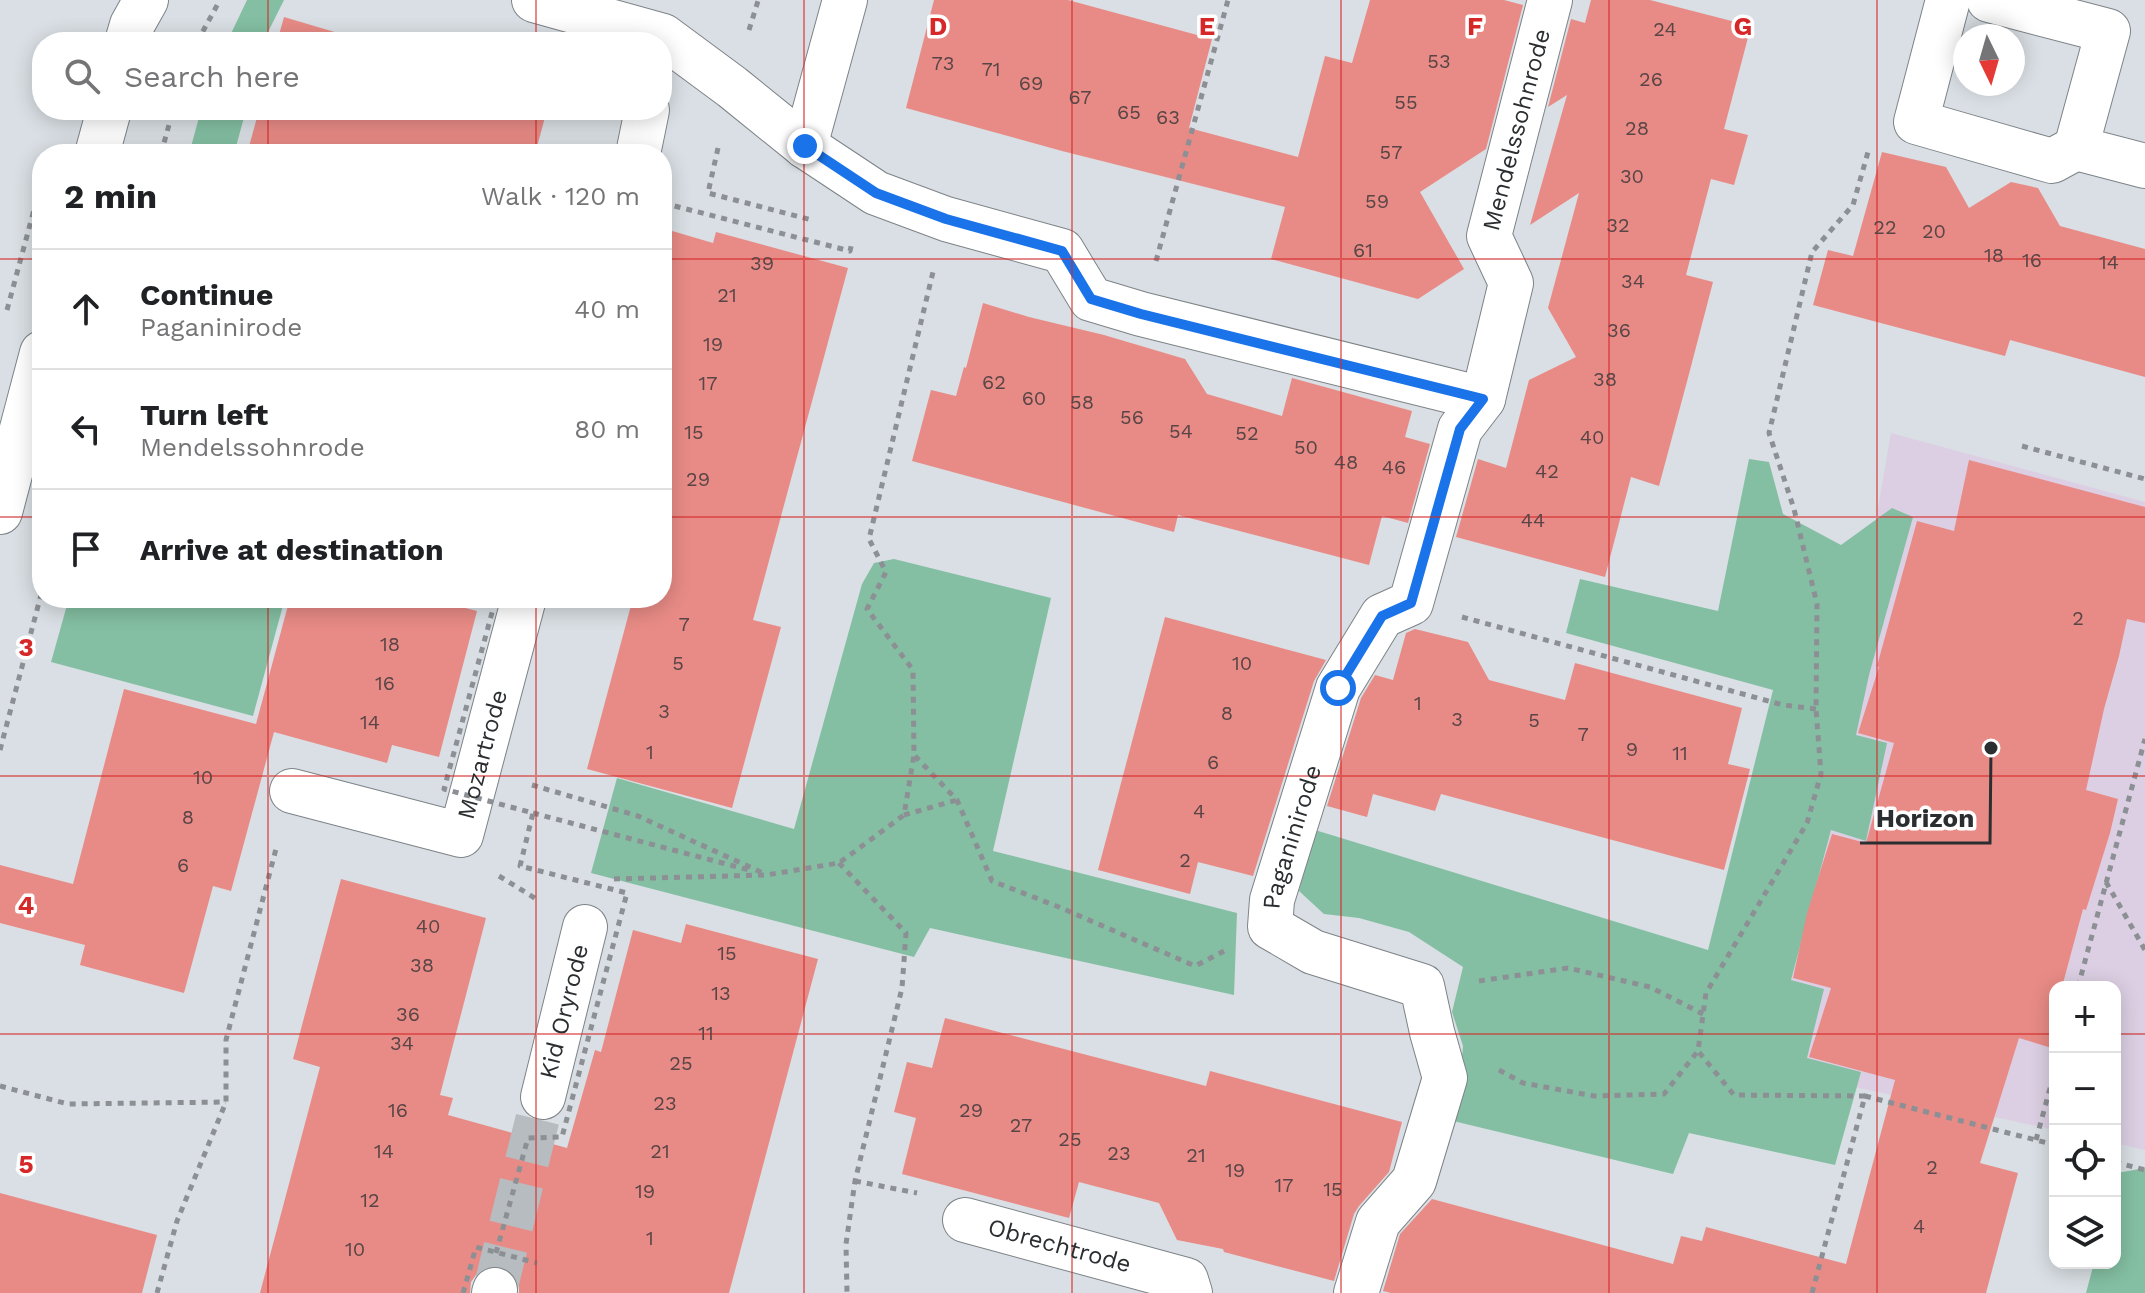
<!DOCTYPE html>
<meta charset="utf-8">
<style>
body{margin:0;font-family:"Work Sans",sans-serif;background:#f6f6f6;color:#202124}
.controls{position:absolute;right:24px;bottom:24px;display:grid;overflow:hidden;border-radius:16px;box-shadow:0 4px 20px #0003}
.controls button{width:72px;height:72px;display:grid;place-items:center;padding:0;border:0;border-bottom:2px solid #e0e0e0;background:#fff;color:#202124;font:40px sans-serif}
.compass{position:absolute;left:1953px;top:24px;width:72px;height:72px;border-radius:50%;background:#fff;box-shadow:0 4px 20px #0003;rotate:175deg}
.stop{position:absolute;width:24px;height:24px;margin:-18px;border:6px solid #1a73e8;border-radius:50%;background:#fff}
.stop.end{background:#1a73e8;border-color:#fff;box-shadow:0 2px 8px #0008}
.list{margin:0;padding:0;list-style:none}
h2{display:flex;justify-content:space-between;align-items:center;height:104px;margin:0;padding:0 32px;font-size:34px}
h2 small{font-size:26px;font-weight:400;color:#757577}
.list li{display:grid;grid-template-columns:52px 1fr auto;gap:24px;align-items:center;box-sizing:border-box;height:120px;padding:0 32px;border-top:2px solid #e0e0e0}
.list b{display:block;font-size:30px;white-space:nowrap}
.list p{margin:0;font-size:26px;white-space:nowrap;color:#757577}
.list em{font-size:26px;font-style:normal;color:#757577}
.icon{flex:none;width:44px;height:44px;fill:none;stroke:currentColor;stroke-width:2;stroke-linecap:round;stroke-linejoin:round}
.map{position:relative;flex:none;width:2145px;height:1293px;overflow:hidden}
.search{position:absolute;background:#fff;box-shadow:0 4px 20px #0003;left:32px;top:32px;width:640px;height:88px;display:flex;align-items:center;gap:20px;box-sizing:border-box;padding:0 28px;border-radius:32px;color:#757577;font-size:30px}
.panel{position:absolute;background:#fff;box-shadow:0 4px 20px #0003;left:32px;top:144px;width:640px;height:464px;border-radius:32px}
.map>svg:first-child{display:block}
.education{fill:#dccfe3}
.green{fill:#84bfa3}
.building{fill:#e88b86}
.lines{fill:none;stroke-linecap:round;stroke-linejoin:round}
.minor-tunnel{stroke:#b6bcc0;stroke-width:44;stroke-dasharray:44 22;stroke-linecap:butt}
.minor-casing{stroke:#7d8387;stroke-width:46}
.path{stroke:#8c9094;stroke-width:5;stroke-dasharray:6 6;stroke-linecap:butt}
.minor{stroke:#fff;stroke-width:44}
.path-bridge{stroke:#8c9094;stroke-width:5;stroke-dasharray:6 6;stroke-linecap:butt}
.route{stroke:#1a73e8;stroke-width:10}
.grid{fill:none;stroke:#d62828;stroke-width:2;stroke-opacity:0.55}
.labels{text-anchor:middle;stroke-width:7;stroke-linejoin:round;paint-order:stroke}
.number-label{font-size:20px;fill:#5a4546}
.street-label{font-size:24px;fill:#2b2e30;stroke:#fff}
.grid-label{font-size:26px;text-anchor:middle;font-weight:bold;fill:#d62828;stroke:#fff;stroke-width:7;stroke-linejoin:round;paint-order:stroke}
.leader{fill:none;stroke:#2b2e30;stroke-width:3}
.callout-dot{fill:#2b2e30;stroke:#fff;stroke-width:3}
.callout-label{font-size:26px;text-anchor:middle;font-weight:bold;fill:#2b2e30;stroke:#fff;stroke-width:7;stroke-linejoin:round;paint-order:stroke}
</style>
<div class="map">
<svg width="2145" height="1293" viewBox="0 0 2145 1293">
<rect width="100%" height="100%" fill="#d9dfe4"/>
<polygon class="education" points="1891,433 2145,502 2145,1150 2115,1143 2115,987 2055,987 2055,1130 1817,1079 1759,1080 1824,820"/>
<g class="green">
<polygon points="247,0 284,0 263,42 227,42"/>
<polygon points="201,110 246,110 234,154 189,154"/>
<polygon points="1749,459 1769,462 1783,514 1841,545 1892,508 1913,517 1869,675 1856,735 1887,743 1866,841 1831,830 1791,980 1824,989 1807,1058 1861,1072 1835,1165 1689,1133 1673,1174 1449,1120 1459,1091 1463,1046 1452,1012 1463,967 1409,932 1359,918 1324,914 1299,891 1315,830 1708,950 1773,690 1566,633 1580,579 1718,611"/>
<polygon points="894,559 1051,598 993,851 1237,913 1234,995 930,928 914,957 591,873 617,778 794,829 862,584 874,563"/>
<polygon points="69,598 285,598 253,716 51,662"/>
<polygon points="2145,1168 2145,1293 2086,1293 2094,1263 2115,1263 2117,1173"/>
</g>
<g class="building">
<polygon points="934,0 1068,0 1212,39 1189,128 1298,157 1325,56 1352,63 1370,0 1504,0 1523,5 1486,149 1420,192 1464,269 1418,299 1271,259 1285,207 1062,151 906,108"/>
<polygon points="1591,0 1650,0 1751,26 1724,129 1748,135 1734,185 1711,179 1686,275 1713,282 1689,374 1659,486 1631,477 1605,577 1456,537 1478,459 1506,468 1529,380 1576,357 1548,308 1579,193 1530,225 1567,95 1548,107 1571,19 1585,23"/>
<polygon points="284,17 348,36 375,42 277,42"/>
<polygon points="259,110 547,110 535,154 247,154"/>
<polygon points="1882,152 1946,167 1969,208 2011,182 2038,188 2060,226 2145,249 2145,377 2010,340 2005,356 1813,305 1828,250 1853,256"/>
<polygon points="662,228 713,243 716,232 848,268 753,620 781,627 732,808 587,769 633,598 662,598"/>
<polygon points="983,303 1029,317 1104,335 1185,359 1207,394 1282,416 1292,378 1412,411 1405,437 1430,444 1408,523 1382,516 1369,565 1178,515 1174,532 912,461 931,390 956,396 964,367 966,368"/>
<polygon points="1969,460 2145,507 2145,623 2127,619 2119,656 2104,709 2086,790 2118,799 2110,833 2086,910 2083,909 2062,987 2055,987 2055,1049 2019,1038 1980,1163 2018,1173 1986,1293 1391,1293 1383,1291 1400,1234 1432,1199 1673,1264 1681,1236 1702,1241 1706,1227 1846,1264 1895,1080 1809,1057 1831,988 1793,978 1807,913 1832,834 1866,843 1894,743 1858,733 1879,667 1877,666 1917,521 1954,531"/>
<polygon points="290,598 426,598 477,611 439,757 392,745 387,763 274,732 231,891 213,886 184,993 80,965 85,945 0,923 0,865 73,884 124,689 256,724"/>
<polygon points="1165,617 1326,660 1314,681 1253,876 1198,862 1190,894 1098,870"/>
<polygon points="1415,629 1468,642 1489,680 1565,700 1575,663 1742,708 1728,764 1750,769 1724,870 1441,794 1435,811 1373,794 1367,817 1327,806 1361,698 1375,675 1393,680 1406,633"/>
<polygon points="341,879 486,918 440,1095 453,1098 448,1115 567,1148 595,1050 601,1052 633,930 681,943 686,924 818,959 729,1293 519,1293 519,1284 513,1273 504,1267 491,1265 478,1272 471,1282 470,1293 260,1293 320,1067 293,1059"/>
<polygon points="945,1018 1206,1086 1210,1071 1402,1122 1389,1172 1359,1206 1354,1214 1334,1281 1224,1252 1223,1249 1177,1240 1159,1203 1079,1182 1069,1218 902,1174 916,1118 894,1112 907,1062 932,1068"/>
<polygon points="0,1193 157,1235 142,1293 0,1293"/>
</g>
<g class="lines">
<polyline class="minor-tunnel" points="495,1290 543,1097"/>
<g class="minor-casing">
<g id="minor">
<polyline points="534,0 663,36 732,87 805,146 876,193 946,219 1062,251 1091,299 1141,314 1483,399"/>
<polyline points="1948,0 1916,122 2052,161 2076,148"/>
<polyline points="1989,0 2108,31 2076,148 2145,166"/>
<polyline points="127,42 132,25 146,0"/>
<polyline points="805,146 845,0"/>
<polyline points="97,154 109,110"/>
<polyline points="638,154 647,110"/>
<polyline points="0,512 42,353"/>
<path id="s1" d="M 292,791 L 461,835 L 524,598"/>
<path id="s2" d="M 543,1097 L 585,927"/>
<path id="s3" d="M 965,1220 L 1186,1280 L 1190,1293"/>
<polyline points="494,1293 495,1290"/>
<path id="s4" d="M 1356,1293 L 1378,1222 L 1414,1181 L 1445,1078 L 1432,1032 L 1422,986 L 1313,952 L 1270,927 L 1272,900 L 1338,688 L 1382,616 L 1411,603 L 1460,429 L 1483,399 L 1511,283 L 1489,236 L 1550,0"/>
</g>
</g>
<g class="path">
<polyline points="749,30 758,1 755,0"/>
<polyline points="197,42 220,0"/>
<polyline points="718,148 708,193 812,220"/>
<polyline points="161,154 173,110"/>
<polyline points="663,203 850,251 852,242"/>
<polyline points="1156,261 1228,0"/>
<polyline points="7,310 42,180"/>
<polyline points="2022,446 2145,479"/>
<polyline points="1462,617 1783,705 1816,709"/>
<polyline points="0,750 42,591"/>
<polyline points="915,756 957,800 992,881 1059,907 1195,966 1224,951"/>
<polyline points="532,785 638,816 765,874"/>
<polyline points="533,813 749,870"/>
<polyline points="904,815 957,800"/>
<polyline points="839,863 906,933 902,988 855,1181 846,1244 847,1293"/>
<polyline points="499,876 538,900"/>
<polyline points="614,879 766,875 839,863 904,815 914,755 913,670 867,609 886,572 869,539 933,272"/>
<polyline points="2106,882 2145,950"/>
<polyline points="1479,981 1568,968 1650,987 1703,1014"/>
<polyline points="2078,987 2145,739"/>
<polyline points="1499,1070 1523,1083 1594,1096 1664,1094 1698,1051"/>
<polyline points="0,1086 68,1104 226,1102"/>
<polyline points="1865,1096 1734,1095 1698,1051 1706,993 1807,823 1821,774 1816,709 1817,604 1794,509 1769,433 1812,252 1853,205 1868,152"/>
<polyline points="2036,1140 2055,1070"/>
<polyline points="2115,1162 2145,1170"/>
<polyline points="855,1181 917,1193"/>
<polyline points="157,1293 177,1221 226,1102 226,1040 277,845"/>
<polyline points="1812,1293 1865,1096 2055,1145"/>
</g>
<use href="#minor" class="minor"/>
<g class="path-bridge">
<polyline points="496,1253 528,1138 562,1137 627,893 520,866 533,813 444,789 496,598"/>
<polyline points="463,1293 476,1247 537,1263"/>
</g>
</g>
<g class="lines">
<polyline class="route" points="805,146 876,193 946,219 1062,251 1091,299 1141,314 1483,399 1460,429 1411,603 1382,616 1338,688"/>
</g>
<path class="grid" d="M 268,0 L 268,42M 536,0 L 536,42M 804,0 L 804,1293M 1072,0 L 1072,1293M 1341,0 L 1341,1293M 1609,0 L 1609,1293M 1877,0 L 1877,1293M 268,110 L 268,154M 536,110 L 536,154M 0,259 L 42,259M 662,259 L 2145,259M 0,517 L 42,517M 662,517 L 2145,517M 268,598 L 268,1293M 536,598 L 536,1293M 0,776 L 2145,776M 0,1034 L 2055,1034M 2115,1034 L 2145,1034"/>
<g class="labels">
<g class="number-label">
<text x="1665" y="36">24</text>
<text x="1439" y="68">53</text>
<text x="943" y="70">73</text>
<text x="991" y="76">71</text>
<text x="1651" y="86">26</text>
<text x="1031" y="90">69</text>
<text x="1080" y="104">67</text>
<text x="1406" y="109">55</text>
<text x="1129" y="119">65</text>
<text x="1168" y="124">63</text>
<text x="1637" y="135">28</text>
<text x="1391" y="159">57</text>
<text x="1632" y="183">30</text>
<text x="1377" y="208">59</text>
<text x="1618" y="232">32</text>
<text x="1885" y="234">22</text>
<text x="1934" y="238">20</text>
<text x="1363" y="257">61</text>
<text x="1994" y="262">18</text>
<text x="2032" y="267">16</text>
<text x="2109" y="269">14</text>
<text x="762" y="270">39</text>
<text x="1633" y="288">34</text>
<text x="727" y="302">21</text>
<text x="1619" y="337">36</text>
<text x="713" y="351">19</text>
<text x="1605" y="386">38</text>
<text x="994" y="389">62</text>
<text x="708" y="390">17</text>
<text x="1034" y="405">60</text>
<text x="1082" y="409">58</text>
<text x="1132" y="424">56</text>
<text x="1181" y="438">54</text>
<text x="694" y="439">15</text>
<text x="1247" y="440">52</text>
<text x="1592" y="444">40</text>
<text x="1306" y="454">50</text>
<text x="1346" y="469">48</text>
<text x="1394" y="474">46</text>
<text x="1547" y="478">42</text>
<text x="698" y="486">29</text>
<text x="1533" y="527">44</text>
<text x="2078" y="625">2</text>
<text x="684" y="631">7</text>
<text x="390" y="651">18</text>
<text x="678" y="670">5</text>
<text x="1242" y="670">10</text>
<text x="385" y="690">16</text>
<text x="1418" y="710">1</text>
<text x="664" y="718">3</text>
<text x="1227" y="720">8</text>
<text x="1457" y="726">3</text>
<text x="1534" y="727">5</text>
<text x="370" y="729">14</text>
<text x="1583" y="741">7</text>
<text x="1632" y="756">9</text>
<text x="650" y="759">1</text>
<text x="1680" y="760">11</text>
<text x="1213" y="769">6</text>
<text x="203" y="784">10</text>
<text x="1199" y="818">4</text>
<text x="188" y="824">8</text>
<text x="1185" y="867">2</text>
<text x="183" y="872">6</text>
<text x="428" y="933">40</text>
<text x="727" y="960">15</text>
<text x="422" y="972">38</text>
<text x="721" y="1000">13</text>
<text x="408" y="1021">36</text>
<text x="706" y="1040">11</text>
<text x="402" y="1050">34</text>
<text x="681" y="1070">25</text>
<text x="665" y="1110">23</text>
<text x="398" y="1117">16</text>
<text x="971" y="1117">29</text>
<text x="1021" y="1132">27</text>
<text x="1070" y="1146">25</text>
<text x="384" y="1158">14</text>
<text x="660" y="1158">21</text>
<text x="1119" y="1160">23</text>
<text x="1196" y="1162">21</text>
<text x="1932" y="1174">2</text>
<text x="1235" y="1177">19</text>
<text x="1284" y="1192">17</text>
<text x="1333" y="1196">15</text>
<text x="645" y="1198">19</text>
<text x="370" y="1207">12</text>
<text x="1919" y="1233">4</text>
<text x="650" y="1245">1</text>
<text x="355" y="1256">10</text>
</g>
<g class="street-label">
<text dy="8" stroke="none"><textPath href="#s4" startOffset="1360">Mendelssohnrode</textPath></text>
<text dy="8" stroke="none"><textPath href="#s1" startOffset="258">Mozartrode</textPath></text>
<text dy="8" stroke="none"><textPath href="#s4" startOffset="588">Paganinirode</textPath></text>
<text dy="8" stroke="none"><textPath href="#s2" startOffset="88">Kid Oryrode</textPath></text>
<text dy="8" stroke="none"><textPath href="#s3" startOffset="98">Obrechtrode</textPath></text>
</g>
</g>
<g class="grid-label">
<text x="938" y="35">D</text>
<text x="1207" y="35">E</text>
<text x="1475" y="35">F</text>
<text x="1743" y="35">G</text>
<text x="26" y="656">3</text>
<text x="26" y="914">4</text>
<text x="26" y="1173">5</text>
</g>
<path class="leader" d="M1991 748L1990 843H1860"/>
<circle class="callout-dot" cx="1991" cy="748" r="8"/>
<g class="callout-label">
<text x="1925" y="827">Horizon</text>
</g>
</svg>
<div class="controls">
<button>+</button>
<button>−</button>
<button><svg class="icon" aria-label="locate" viewBox="0 0 24 24"><circle cx="12" cy="12" r="6"/><path d="M12 2v4M12 18v4M2 12h4M18 12h4"/></svg></button>
<button><svg class="icon" aria-label="layers" viewBox="0 0 24 24"><path d="M12 4l9 5-9 5-9-5zM3 14l9 5 9-5"/></svg></button>
</div>
<svg class="compass" viewBox="-18 -18 36 36"><path d="M0-13l5 13h-10z" fill="#e53935"/><path d="M0 13l5-13h-10z" fill="#757577"/></svg>
<div class="stop" style="left:1338px;top:688px"></div>
<div class="stop end" style="left:805px;top:146px"></div>
<div class="search"><svg class="icon" aria-label="search" viewBox="0 0 24 24"><circle cx="10" cy="10" r="6"/><path d="M15 15l6 6"/></svg>Search here</div>
<section class="panel">
<h2>2 min<small>Walk · 120 m</small></h2>
<ul class="list">
<li><svg class="icon" aria-label="ahead" viewBox="0 0 24 24"><path d="M12 20V5M6 11l6-6 6 6"/></svg><div><b>Continue</b><p>Paganinirode</p></div><em>40 m</em></li>
<li><svg class="icon" aria-label="left" viewBox="0 0 24 24"><path d="M17 20v-9H6M10 6l-5 5 5 5"/></svg><div><b>Turn left</b><p>Mendelssohnrode</p></div><em>80 m</em></li>
<li><svg class="icon" aria-label="arrive" viewBox="0 0 24 24"><path d="M6 21V4h12l-3 4 3 4H6"/></svg><div><b>Arrive at destination</b></div></li>
</ul>
</section>
</div>
